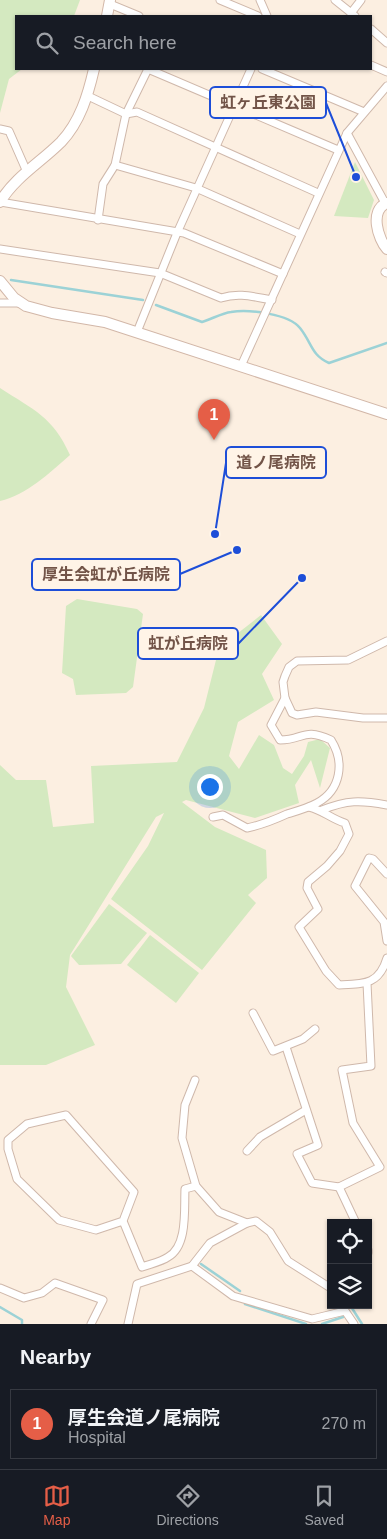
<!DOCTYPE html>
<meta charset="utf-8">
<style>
body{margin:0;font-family:Helvetica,"Noto Sans JP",sans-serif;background:#20242c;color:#f1f3f6}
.controls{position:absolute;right:15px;bottom:15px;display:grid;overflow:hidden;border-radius:0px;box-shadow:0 1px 4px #0004}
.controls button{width:45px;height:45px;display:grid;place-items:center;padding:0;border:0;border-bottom:1px solid #363941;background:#171b24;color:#f1f3f6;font:25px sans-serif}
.you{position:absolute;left:209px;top:786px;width:18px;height:18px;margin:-12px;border:4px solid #fff;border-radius:50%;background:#1a73e8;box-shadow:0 0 0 8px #1a73e833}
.badge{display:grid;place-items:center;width:32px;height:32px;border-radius:50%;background:#e55e47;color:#fff;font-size:16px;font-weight:700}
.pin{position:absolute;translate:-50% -41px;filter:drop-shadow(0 1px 2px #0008)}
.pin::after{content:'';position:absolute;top:26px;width:18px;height:15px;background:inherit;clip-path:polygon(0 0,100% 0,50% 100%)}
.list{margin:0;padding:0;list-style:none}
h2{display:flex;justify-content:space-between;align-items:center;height:65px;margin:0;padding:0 20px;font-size:21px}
h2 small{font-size:16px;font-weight:400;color:#9ea1a6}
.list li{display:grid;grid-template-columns:32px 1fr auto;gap:15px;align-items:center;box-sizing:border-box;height:70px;margin:0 10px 10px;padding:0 10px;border:1px solid #363941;border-radius:0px}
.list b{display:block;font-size:19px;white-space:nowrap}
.list p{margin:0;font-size:16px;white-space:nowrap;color:#9ea1a6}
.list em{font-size:16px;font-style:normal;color:#9ea1a6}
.icon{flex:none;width:28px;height:28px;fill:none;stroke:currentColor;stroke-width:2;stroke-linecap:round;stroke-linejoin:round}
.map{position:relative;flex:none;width:387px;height:1324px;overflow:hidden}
.search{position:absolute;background:#171b24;box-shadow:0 1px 4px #0004;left:15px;right:15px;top:15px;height:55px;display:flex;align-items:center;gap:12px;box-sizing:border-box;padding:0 18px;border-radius:0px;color:#9ea1a6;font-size:19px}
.sheet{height:145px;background:#171b24}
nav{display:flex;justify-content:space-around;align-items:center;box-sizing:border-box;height:70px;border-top:1px solid #363941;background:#171b24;font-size:14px;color:#9ea1a6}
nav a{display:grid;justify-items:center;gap:2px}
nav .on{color:#e55e47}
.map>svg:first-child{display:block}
.green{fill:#d4e9c0}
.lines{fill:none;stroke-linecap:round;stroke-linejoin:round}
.stream{stroke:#9cd2d6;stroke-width:2.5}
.street-casing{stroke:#cfb8ab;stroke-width:9}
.secondary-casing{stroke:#d2b7a8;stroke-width:12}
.street{stroke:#fff;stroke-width:7}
.secondary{stroke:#fff;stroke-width:10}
.leader{fill:none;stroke:#1d4ed8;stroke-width:2}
.callout-dot{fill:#1d4ed8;stroke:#fff4e7;stroke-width:2}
.callout{fill:#fff4e7;stroke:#1d4ed8;stroke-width:2}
.callout-label{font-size:16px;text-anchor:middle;font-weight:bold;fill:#725448}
</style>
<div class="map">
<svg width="387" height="1324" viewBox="0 0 387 1324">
<rect width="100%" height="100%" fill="#fcefe1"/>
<g class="green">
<polygon points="0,0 80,0 74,16 16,16 16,69 22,69 9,79 0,113"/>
<polygon points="355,162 374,200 368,218 334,216"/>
<path d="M 0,388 C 34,410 53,417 70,455 C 49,473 27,495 0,501 Z"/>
<polygon points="77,599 137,609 143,614 133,687 126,693 76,695 73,679 62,673 66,606"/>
<polygon points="261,615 282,644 262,674 274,700 238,722 229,756 239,769 259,735 274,745 283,768 292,774 304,756 308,742 320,739 330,748 320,788 311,760 295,785 299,803 255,818 186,800 182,802 215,827 266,850 267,878 248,895 256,903 202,970 111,899 148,846 164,813 156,817 70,955 66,987 95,1045 46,1065 0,1065 0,765 16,780 46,780 53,827 94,823 91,766 177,762 204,708 219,648"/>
<polygon points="109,904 147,933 121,964 79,965 71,956"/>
<polygon points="150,935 199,973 176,1003 127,965"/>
</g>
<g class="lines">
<g class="stream">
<polyline points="11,280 143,300"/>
<path d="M 156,305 L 202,322 C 212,319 222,313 231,312 C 249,309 289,314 300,328 C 312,343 311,355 329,363 L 387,343"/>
<polyline points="201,1264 240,1291"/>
<polyline points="245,1304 306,1324"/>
<polyline points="350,1305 362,1324"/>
<polyline points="0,1307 22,1320 22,1324"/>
<polyline points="322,1324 343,1317"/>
</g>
<g class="street-casing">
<g id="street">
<polyline points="220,0 258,16"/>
<polyline points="260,0 267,16"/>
<polyline points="335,0 355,16"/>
<polyline points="110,4 139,16"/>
<polyline points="351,13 361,0"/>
<polyline points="371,29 387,43"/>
<polyline points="371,65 387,72"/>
<polyline points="148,69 338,150"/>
<polyline points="262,69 364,112"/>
<polyline points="88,96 126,114 137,112 318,193"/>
<polyline points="0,129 9,131 27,172"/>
<polyline points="347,133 385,203"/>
<polyline points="115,165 196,188 300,234"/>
<polyline points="0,202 184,233 283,274"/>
<polyline points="98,220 103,184 115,165 126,114 148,69"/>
<path d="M 0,249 L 160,273 L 221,298 C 239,292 254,297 272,300"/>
<polyline points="385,272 387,273"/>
<polyline points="0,303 21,303"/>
<polyline points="137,332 177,233 251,69"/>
<polyline points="241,366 347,133 387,86"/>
<polyline points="285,698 292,713 297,715 316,712 363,718 387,718"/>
<path d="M 309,807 C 323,810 331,819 345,823 L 349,834 L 340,851 L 327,866 L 308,882 L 307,888 L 318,909 L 299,927 L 326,971 L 339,985 C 364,984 379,985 387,958"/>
<path d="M 322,810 C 347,800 360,800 387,805"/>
<path d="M 213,817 L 223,815 L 247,828 C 261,825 274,820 287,814 C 297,811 308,808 317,803 C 341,790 345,762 331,740 C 303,727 304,740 280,740 L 271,725 L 285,698 L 283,682 L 285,676 L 289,667 L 297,661 L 348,660 L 387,641"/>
<polyline points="387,874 373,859 369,858 355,886 384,922 387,941"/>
<polyline points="253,1013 273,1051 303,1039 315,1029"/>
<polyline points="286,1047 318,1145 297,1154 312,1183 339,1187"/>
<polyline points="195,1080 185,1105 182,1138 196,1186 219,1212 247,1223"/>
<polyline points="247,1151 260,1137 306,1110"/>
<path d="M 123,1221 L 134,1192 L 66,1115 L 27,1124 L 8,1140 L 8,1149 L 17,1179 L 59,1220 L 96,1230 L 123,1221 L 142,1267 C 150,1264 161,1262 168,1257 C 188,1246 184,1209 185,1189 L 196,1186"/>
<polyline points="356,1223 339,1187 380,1167 353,1123 342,1070 371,1066 367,983"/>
<polyline points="368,1250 368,1253"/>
<polyline points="192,1266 233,1296 312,1319 345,1311"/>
<polyline points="0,1288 24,1298 42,1293 55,1283 103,1300 91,1324"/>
<polyline points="341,1305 354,1324"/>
<polyline points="128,1324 137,1284 192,1266 210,1243 247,1223 256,1221 270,1232 288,1261 329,1287"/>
</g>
</g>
<g class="secondary-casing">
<g id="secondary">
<polyline points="107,16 110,0"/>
<path d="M 0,202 C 15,177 41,162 61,142 C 80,122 88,95 94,69"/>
<path d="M 387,203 C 369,210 378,239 387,249"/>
<polyline points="0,281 14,298 26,306 52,313 105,322 387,414"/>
</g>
</g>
<use href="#street" class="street"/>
<use href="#secondary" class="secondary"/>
</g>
<path class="leader" d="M356 177L326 103M215 534L226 463M237 550L180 574M302 578L238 644"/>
<g class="callout-dot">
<circle cx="356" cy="177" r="5"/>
<circle cx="215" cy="534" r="5"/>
<circle cx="237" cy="550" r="5"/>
<circle cx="302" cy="578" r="5"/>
</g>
<g class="callout">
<rect x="210" y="87" width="116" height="31" rx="5"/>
<rect x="226" y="447" width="100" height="31" rx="5"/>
<rect x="32" y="559" width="148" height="31" rx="5"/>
<rect x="138" y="628" width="100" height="31" rx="5"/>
</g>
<g class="callout-label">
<text x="268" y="108">虹ヶ丘東公園</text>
<text x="276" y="468">道ノ尾病院</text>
<text x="106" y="580">厚生会虹が丘病院</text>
<text x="188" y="649">虹が丘病院</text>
</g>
</svg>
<div class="controls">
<button><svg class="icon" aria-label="locate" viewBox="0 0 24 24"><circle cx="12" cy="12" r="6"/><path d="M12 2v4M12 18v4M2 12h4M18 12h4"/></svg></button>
<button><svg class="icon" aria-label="layers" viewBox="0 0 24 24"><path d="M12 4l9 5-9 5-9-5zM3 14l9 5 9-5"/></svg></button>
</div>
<div class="you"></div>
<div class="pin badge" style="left:214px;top:440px">1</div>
<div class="search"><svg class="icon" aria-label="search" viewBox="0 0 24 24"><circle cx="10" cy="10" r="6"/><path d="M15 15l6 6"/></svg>Search here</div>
</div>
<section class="sheet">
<h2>Nearby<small></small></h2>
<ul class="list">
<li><span class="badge">1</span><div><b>厚生会道ノ尾病院</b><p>Hospital</p></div><em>270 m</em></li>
</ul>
</section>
<nav>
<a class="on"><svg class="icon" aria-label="map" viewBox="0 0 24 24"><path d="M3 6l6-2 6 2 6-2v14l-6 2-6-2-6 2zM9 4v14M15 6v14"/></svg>Map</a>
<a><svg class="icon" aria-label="directions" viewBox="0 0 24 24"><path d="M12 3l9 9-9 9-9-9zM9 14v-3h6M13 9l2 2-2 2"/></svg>Directions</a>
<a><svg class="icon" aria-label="saved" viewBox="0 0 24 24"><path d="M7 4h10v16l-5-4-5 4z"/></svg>Saved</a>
</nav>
